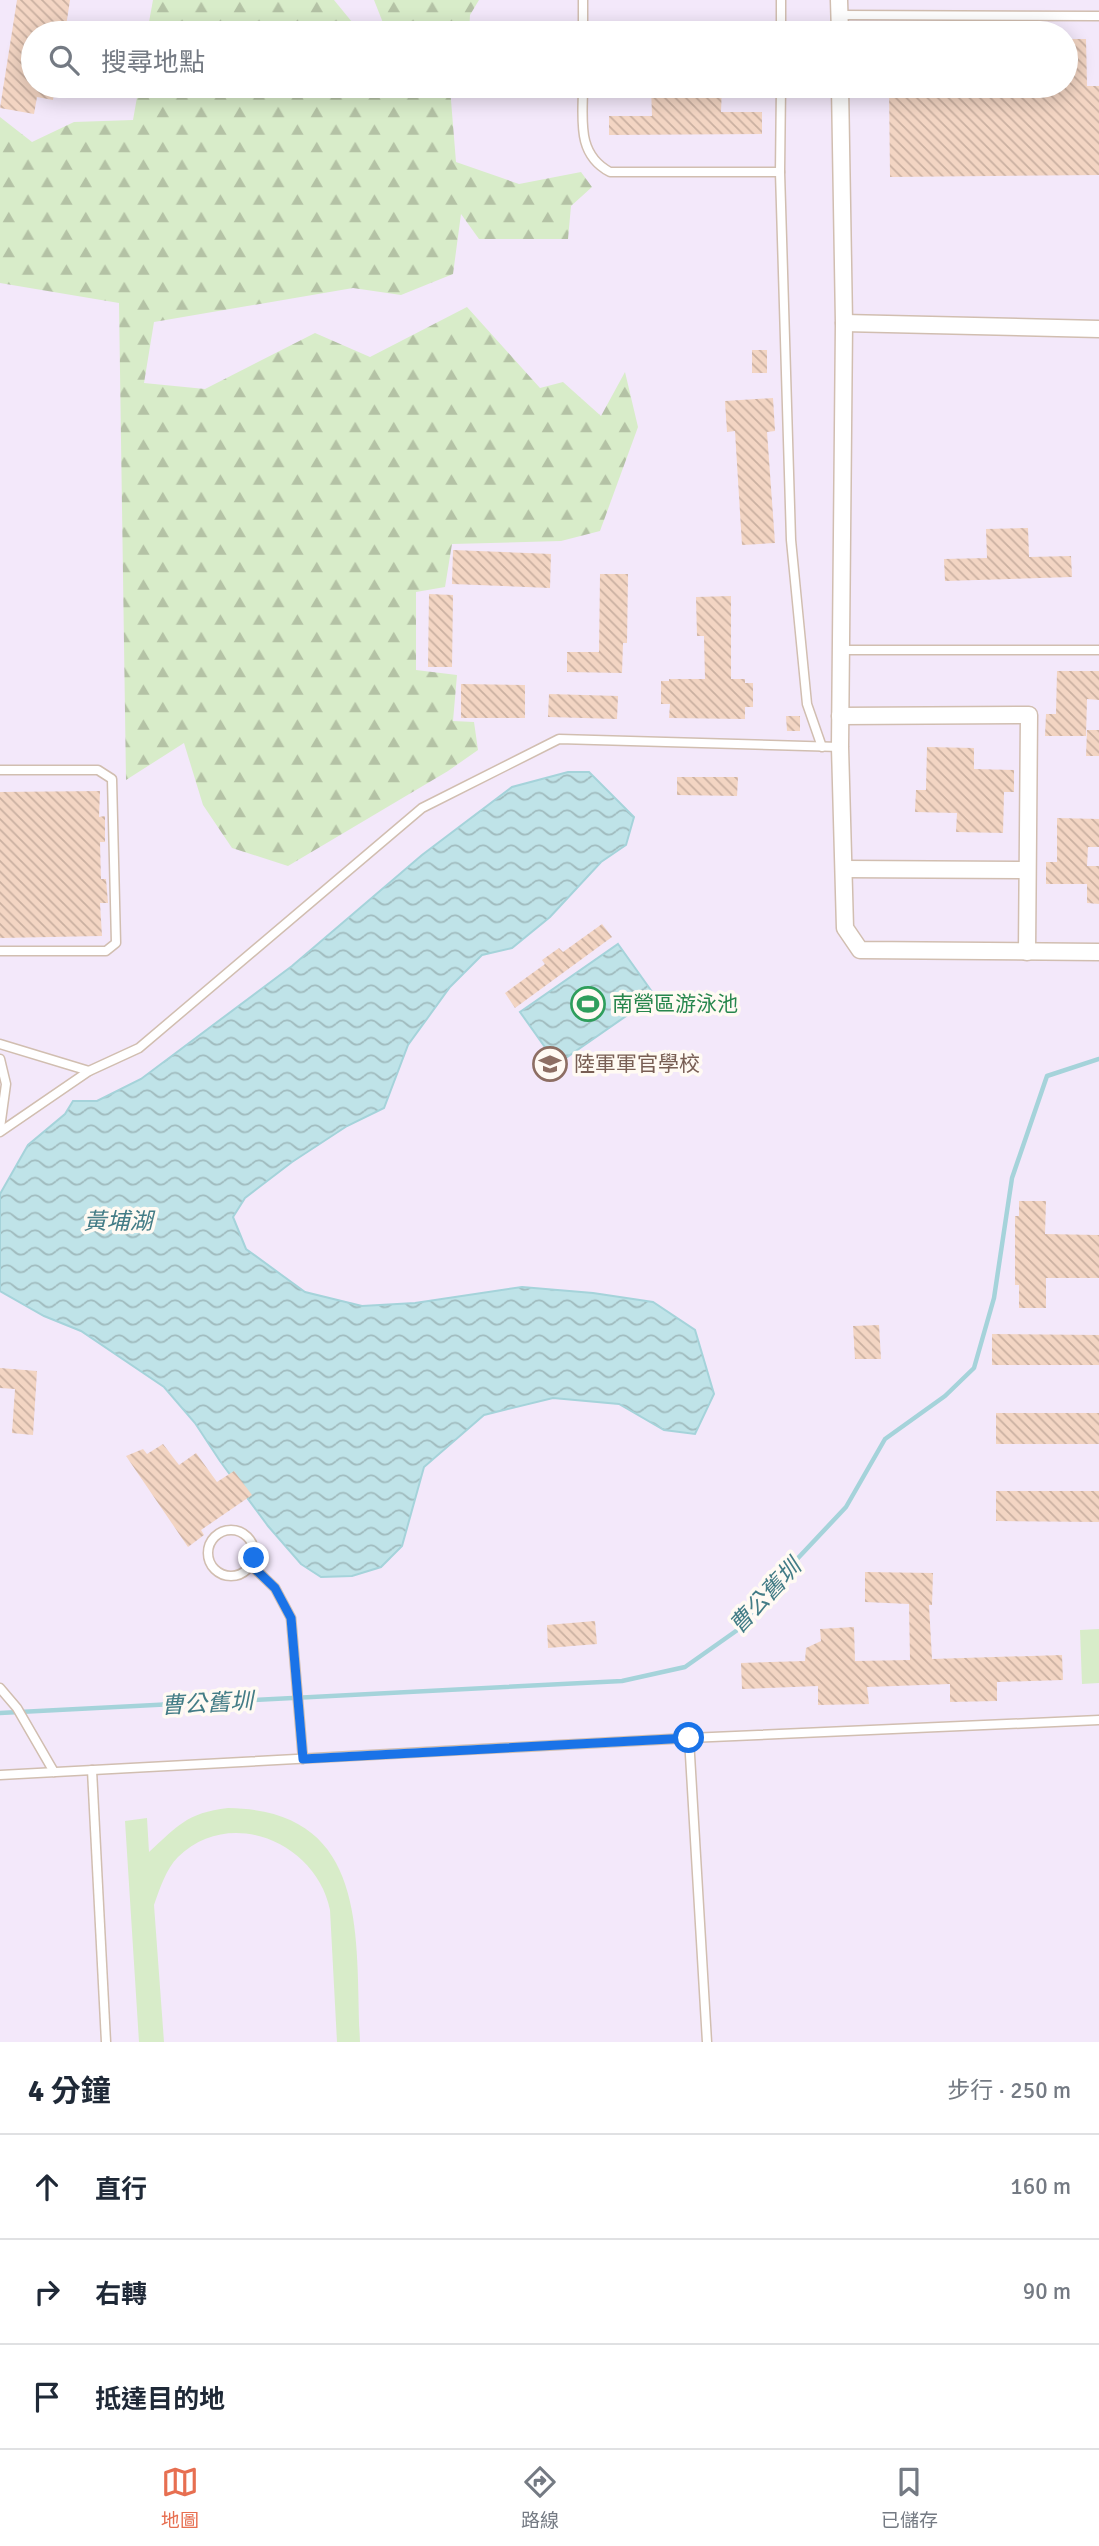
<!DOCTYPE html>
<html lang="zh-TW">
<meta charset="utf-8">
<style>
body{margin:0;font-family:Signika,"Noto Sans TC",sans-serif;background:#f2f2f3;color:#1f2937}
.stop{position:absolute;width:21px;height:21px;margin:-16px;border:5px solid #1a73e8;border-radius:50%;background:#fff}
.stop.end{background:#1a73e8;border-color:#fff;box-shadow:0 2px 7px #0008}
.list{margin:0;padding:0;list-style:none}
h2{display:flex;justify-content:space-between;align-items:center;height:91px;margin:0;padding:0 28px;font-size:30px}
h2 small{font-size:23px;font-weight:400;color:#747a83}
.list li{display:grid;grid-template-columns:46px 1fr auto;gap:21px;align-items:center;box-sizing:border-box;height:105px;padding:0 28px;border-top:2px solid #e0e1e3}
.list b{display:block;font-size:26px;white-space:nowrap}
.list em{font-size:23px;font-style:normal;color:#747a83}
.icon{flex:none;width:38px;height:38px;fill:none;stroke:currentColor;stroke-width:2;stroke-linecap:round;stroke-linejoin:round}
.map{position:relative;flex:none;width:1099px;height:2042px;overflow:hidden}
.search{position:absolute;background:#fff;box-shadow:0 4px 18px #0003;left:21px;right:21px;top:21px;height:77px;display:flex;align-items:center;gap:18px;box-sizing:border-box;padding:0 24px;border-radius:38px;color:#747a83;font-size:26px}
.sheet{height:406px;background:#fff}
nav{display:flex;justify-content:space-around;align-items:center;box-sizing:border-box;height:98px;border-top:2px solid #e0e1e3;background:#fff;font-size:19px;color:#747a83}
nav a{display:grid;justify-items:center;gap:4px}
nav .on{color:#e76f51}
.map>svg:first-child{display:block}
.education{fill:#f3e8fa;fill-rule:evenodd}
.forest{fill:url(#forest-firs)}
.park{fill:#d8ecc9}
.water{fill:url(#water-waves);stroke:#a5d3da;stroke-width:2}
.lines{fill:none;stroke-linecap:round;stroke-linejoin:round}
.stream{stroke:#a5d3da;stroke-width:4.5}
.building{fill:url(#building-back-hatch)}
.service-casing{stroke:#d1beb0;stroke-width:11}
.minor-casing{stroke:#d1beb0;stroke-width:19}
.service{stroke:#fff;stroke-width:8}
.minor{stroke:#fff;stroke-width:16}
.route{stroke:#1a73e8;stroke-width:9}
.labels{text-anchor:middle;stroke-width:7;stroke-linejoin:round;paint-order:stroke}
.leisure-label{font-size:21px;fill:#27864d;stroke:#fffaf3;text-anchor:start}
.education-label{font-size:21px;fill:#785e54;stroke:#fffaf3;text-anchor:start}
.water-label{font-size:23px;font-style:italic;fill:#437c86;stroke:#fffaf3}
</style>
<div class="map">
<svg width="1099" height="2042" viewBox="0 0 1099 2042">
<defs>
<pattern id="forest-firs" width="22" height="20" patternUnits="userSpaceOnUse" patternTransform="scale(1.75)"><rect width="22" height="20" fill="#d8ecc9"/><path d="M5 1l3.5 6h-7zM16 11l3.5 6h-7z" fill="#b4c2a5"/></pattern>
<pattern id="water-waves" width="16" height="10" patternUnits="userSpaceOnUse" patternTransform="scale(1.75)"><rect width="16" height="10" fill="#bfe3e8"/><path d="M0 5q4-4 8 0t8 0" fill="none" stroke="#a0bbbe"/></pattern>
<pattern id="building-back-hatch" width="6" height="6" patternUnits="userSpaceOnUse" patternTransform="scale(1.75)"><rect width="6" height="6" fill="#f3d5c3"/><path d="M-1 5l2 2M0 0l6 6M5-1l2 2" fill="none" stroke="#cab0a1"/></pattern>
</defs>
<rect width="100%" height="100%" fill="#fdf6ec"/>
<path class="education" d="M 0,0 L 1099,0 L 1099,2042 L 0,2042 ZM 33,33 L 1066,33 L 1066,86 L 33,86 Z"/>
<g class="forest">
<polygon points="153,0 334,0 361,33 147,33"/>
<polygon points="374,0 479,0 470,15 469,33 387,33"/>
<polygon points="139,86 432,86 450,88 456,162 519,184 581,172 592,187 571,206 568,239 479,239 461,214 453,274 401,295 353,288 154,322 144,383 205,389 315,333 370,357 467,307 540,388 563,382 601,416 625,372 638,427 600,531 561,541 452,544 445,587 416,592 416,670 457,675 453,721 474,722 478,750 448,771 288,866 232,848 203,805 184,743 126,780 119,303 0,283 0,117 32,142 74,122 133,120"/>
</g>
<g class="park">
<polygon points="1099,1629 1099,1683 1082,1684 1080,1630"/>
<path d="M 228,1808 C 372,1810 355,1938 360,2042 L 337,2042 L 330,1910 C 317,1844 231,1805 178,1857 C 166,1869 160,1888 154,1905 L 164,2042 L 139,2042 L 125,1821 L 147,1818 L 149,1852 C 178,1826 186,1813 228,1808 Z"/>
</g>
<g class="water">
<polygon points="568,772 589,772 634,817 626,845 601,862 550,917 512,948 482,955 450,987 408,1045 384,1108 347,1126 292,1162 245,1198 233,1217 246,1249 305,1292 362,1306 415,1303 522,1287 593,1293 653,1302 695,1330 714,1394 695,1434 664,1430 619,1404 553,1398 484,1415 424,1467 402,1546 381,1567 352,1576 321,1577 301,1564 268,1526 220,1461 195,1423 164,1387 81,1331 44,1316 0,1291 0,1194 28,1145 65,1114 73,1101 97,1101 141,1079 292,966 422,855 512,787"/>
<polygon points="618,944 655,996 557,1064 520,1012"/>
</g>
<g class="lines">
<polyline class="stream" points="0,1713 622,1681 685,1667 736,1631 784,1573 846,1507 885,1439 945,1396 974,1368 994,1298 1012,1178 1047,1076 1099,1059"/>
</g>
<g class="building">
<polygon points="17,0 70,0 65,33 33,33 33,86 55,86 53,100 37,97 34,114 0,108"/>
<polygon points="1066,39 1086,39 1087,86 1099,86 1099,175 890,177 889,87 1066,86"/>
<polygon points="651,86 722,86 721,112 762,112 762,134 609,135 609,116 652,116"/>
<rect x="752" y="350" width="15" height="23"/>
<polygon points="773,398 775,431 767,432 775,543 742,545 735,431 727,432 725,401"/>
<polygon points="1028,528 1029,557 1071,556 1072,577 945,581 944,559 987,558 986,529"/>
<polygon points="453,550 551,554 550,588 452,584"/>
<polygon points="600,574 628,574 627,643 623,643 622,673 567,672 567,652 599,652"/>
<polygon points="429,594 453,595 452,667 428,667"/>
<polygon points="731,596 731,679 745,679 745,683 753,683 753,707 745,707 745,719 669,718 670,704 661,704 661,681 669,681 669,679 705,679 704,636 697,636 696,597"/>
<polygon points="1057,671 1099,671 1099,700 1087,699 1086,736 1045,736 1046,714 1056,714"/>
<polygon points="461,684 525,685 525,718 461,718"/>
<polygon points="549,694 618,696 617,719 548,717"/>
<polygon points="786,716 800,716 800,731 787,731"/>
<polygon points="1087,730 1099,730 1099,756 1086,756"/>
<polygon points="927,747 974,748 974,769 1014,770 1014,792 1004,792 1003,833 956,832 957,813 915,812 916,790 926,790"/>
<polygon points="677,777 738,777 737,796 677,795"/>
<polygon points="100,791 99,817 105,816 105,842 100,842 101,879 106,879 108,903 100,903 102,936 0,938 0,792"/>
<polygon points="1057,818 1099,819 1099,847 1088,847 1087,866 1099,866 1099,904 1087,903 1087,869 1087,884 1046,884 1046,862 1057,862"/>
<polygon points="602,924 612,937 515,1008 505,993 545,964 542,960 559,948 563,952"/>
<polygon points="1019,1201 1046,1201 1045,1234 1099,1235 1099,1278 1046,1278 1046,1308 1019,1308 1019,1285 1015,1285 1015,1216 1019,1216"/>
<polygon points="879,1325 881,1359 855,1359 853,1326"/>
<polygon points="992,1334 1099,1335 1099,1365 992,1365"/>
<polygon points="0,1368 37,1371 33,1435 12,1433 15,1389 0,1388"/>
<rect x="996" y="1413" width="103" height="31"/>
<polygon points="163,1444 179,1465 196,1453 217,1482 234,1471 252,1495 201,1530 204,1535 188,1547 126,1456 143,1449 147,1454"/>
<polygon points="996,1491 1099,1491 1099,1522 996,1521"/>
<polygon points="865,1572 933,1573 932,1605 929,1605 932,1659 1062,1655 1063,1680 997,1682 997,1701 950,1702 950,1684 867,1687 869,1704 818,1705 818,1686 742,1689 741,1663 805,1661 806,1648 821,1641 820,1629 854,1627 855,1661 910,1660 909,1604 865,1602"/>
<polygon points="595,1621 597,1644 548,1648 547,1625"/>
</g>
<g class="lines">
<g class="service-casing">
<g id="service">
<polyline points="839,15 1099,16"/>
<polyline points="583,33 583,0"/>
<polyline points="781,33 781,0"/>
<path d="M 583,86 C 583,119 576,154 610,172 L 780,172"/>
<polyline points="781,86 780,172 791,540 807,704 822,747"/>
<polyline points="840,650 1099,650"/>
<polyline points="0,770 98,770 112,779 116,943 106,951 0,951"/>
<polyline points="0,1044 89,1071"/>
<polyline points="0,1059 6,1084 0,1128"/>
<polyline points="0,1132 89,1071 139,1048 422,808 559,739 840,747"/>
<circle cx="231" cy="1553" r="23"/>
<polyline points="251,1565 275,1588 291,1618 303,1759"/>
<polyline points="0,1688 17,1708 54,1772"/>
<polyline points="689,1738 707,2042"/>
<polyline points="92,1770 106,2042"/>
<polyline points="0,1775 689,1738 1099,1720"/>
</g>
</g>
<g class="minor-casing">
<g id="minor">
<polyline points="839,0 840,33"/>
<polyline points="840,86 844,323 840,747 845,928 860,950 1099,952"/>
<polyline points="844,323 1099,329"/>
<polyline points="840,716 1029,715 1027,952"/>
<polyline points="844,869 1027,870"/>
</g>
</g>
<use href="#service" class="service"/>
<use href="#minor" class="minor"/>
</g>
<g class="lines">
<polyline class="route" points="254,1558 251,1565 275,1588 291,1618 303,1759 689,1738"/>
</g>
<defs>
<g id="stadium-ring" transform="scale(1.75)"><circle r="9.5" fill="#fffaf3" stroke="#2e9e5b" stroke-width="1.5"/><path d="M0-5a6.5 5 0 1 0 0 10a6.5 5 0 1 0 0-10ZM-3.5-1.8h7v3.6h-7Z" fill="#2e9e5b"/></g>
<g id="university-ring" transform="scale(1.75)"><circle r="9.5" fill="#fffaf3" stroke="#8d6e63" stroke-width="1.5"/><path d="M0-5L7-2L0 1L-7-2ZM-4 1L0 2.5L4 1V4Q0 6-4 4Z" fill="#8d6e63"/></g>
</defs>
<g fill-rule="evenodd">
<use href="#stadium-ring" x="588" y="1004"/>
<use href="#university-ring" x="550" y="1064"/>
</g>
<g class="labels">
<g class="leisure-label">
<text x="612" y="1011">南營區游泳池</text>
</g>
<g class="education-label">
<text x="574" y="1071">陸軍軍官學校</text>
</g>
<g class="water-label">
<text x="118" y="1229">黃埔湖</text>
<text transform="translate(765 1596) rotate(-47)" y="8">曹公舊圳</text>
<text transform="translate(207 1703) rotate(-3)" y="8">曹公舊圳</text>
</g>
</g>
</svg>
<div class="stop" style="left:689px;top:1738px"></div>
<div class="stop end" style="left:254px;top:1558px"></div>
<div class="search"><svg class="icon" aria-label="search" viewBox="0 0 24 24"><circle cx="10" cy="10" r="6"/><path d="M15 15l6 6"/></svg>搜尋地點</div>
</div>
<section class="sheet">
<h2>4 分鐘<small>步行 · 250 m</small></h2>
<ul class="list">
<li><svg class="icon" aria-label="ahead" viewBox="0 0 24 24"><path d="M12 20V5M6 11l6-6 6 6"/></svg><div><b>直行</b></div><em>160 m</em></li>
<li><svg class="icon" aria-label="right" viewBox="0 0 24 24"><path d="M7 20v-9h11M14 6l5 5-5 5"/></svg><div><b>右轉</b></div><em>90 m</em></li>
<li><svg class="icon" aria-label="arrive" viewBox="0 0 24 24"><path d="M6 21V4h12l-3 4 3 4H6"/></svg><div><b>抵達目的地</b></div></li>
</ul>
</section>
<nav>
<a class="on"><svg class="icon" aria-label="map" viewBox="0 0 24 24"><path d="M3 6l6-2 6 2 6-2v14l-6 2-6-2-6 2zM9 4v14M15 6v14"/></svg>地圖</a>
<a><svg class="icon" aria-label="directions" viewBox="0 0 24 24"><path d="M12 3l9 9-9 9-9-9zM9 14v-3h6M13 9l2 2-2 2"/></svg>路線</a>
<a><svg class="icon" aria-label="saved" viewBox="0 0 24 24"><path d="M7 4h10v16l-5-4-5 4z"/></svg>已儲存</a>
</nav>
